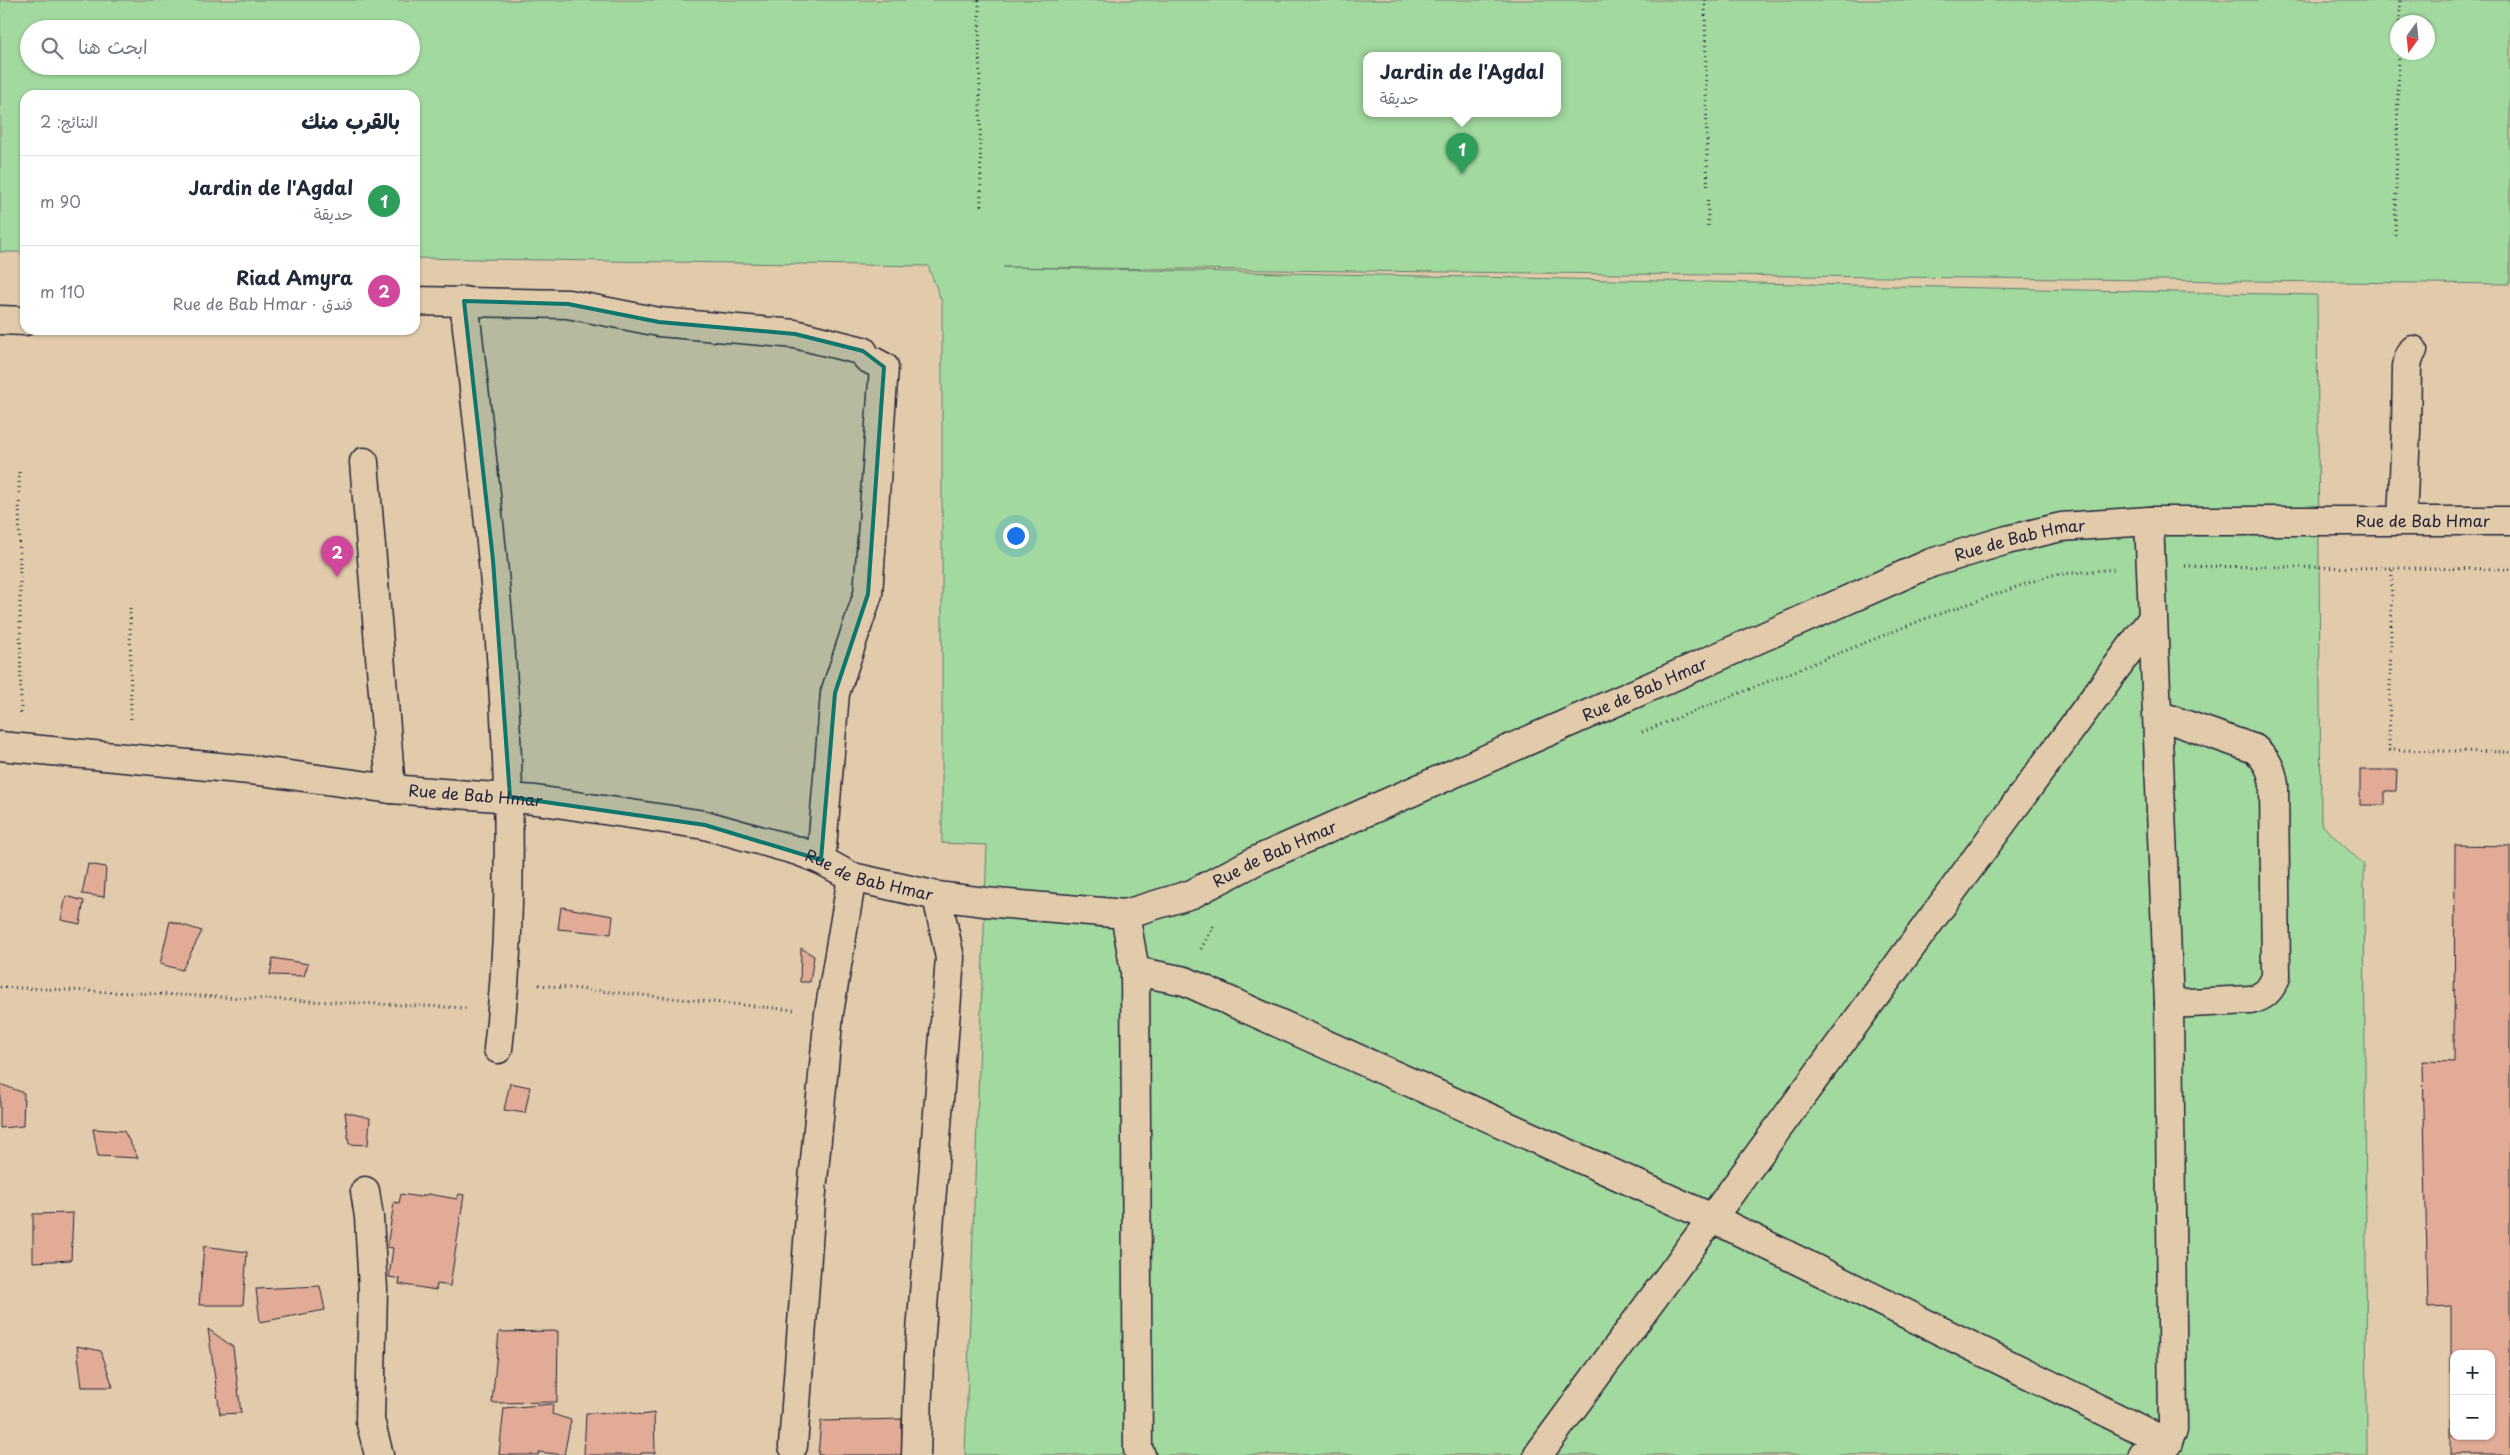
<!DOCTYPE html>
<html lang="ar">
<meta charset="utf-8">
<style>
body{margin:0;font-family:"Playpen Sans","Playpen Sans Arabic",sans-serif;background:#f6f6f7;color:#1f2937;direction:rtl}
.controls{position:absolute;right:15px;bottom:15px;display:grid;overflow:hidden;border-radius:10px;box-shadow:0 1px 4px #0004}
.controls button{width:45px;height:45px;display:grid;place-items:center;padding:0;border:0;border-bottom:1px solid #e0e1e3;background:#fff;color:#1f2937;font:25px sans-serif}
.compass{position:absolute;left:2390px;top:15px;width:45px;height:45px;border-radius:50%;background:#fff;box-shadow:0 1px 4px #0004;rotate:195deg}
.you{position:absolute;left:1015px;top:535px;width:18px;height:18px;margin:-12px;border:4px solid #fff;border-radius:50%;background:#1a73e8;box-shadow:0 0 0 8px #1a73e833}
.badge{display:grid;place-items:center;width:32px;height:32px;border-radius:50%;background:#ea580c;color:#fff;font-size:16px;font-weight:700}
.pin{position:absolute;translate:-50% -41px;filter:drop-shadow(0 1px 2px #0008)}
.pin::after{content:'';position:absolute;top:26px;width:18px;height:15px;background:inherit;clip-path:polygon(0 0,100% 0,50% 100%)}
.popup{position:absolute;left:1363px;top:52px;width:198px;height:65px;box-sizing:border-box;display:grid;place-content:center;border-radius:10px;background:#fff;filter:drop-shadow(0 1px 4px #0005);font-size:16px;white-space:nowrap;color:#747a83}
.popup b{font-size:19px;color:#1f2937}
.popup::after{content:'';position:absolute;left:50%;top:100%;margin-left:-10px;border:10px solid transparent;border-top-color:#fff}
.list{margin:0;padding:0;list-style:none}
h2{display:flex;justify-content:space-between;align-items:center;height:65px;margin:0;padding:0 20px;font-size:21px}
h2 small{font-size:16px;font-weight:400;color:#747a83}
.list li{display:grid;grid-template-columns:32px 1fr auto;gap:15px;align-items:center;box-sizing:border-box;height:90px;padding:0 20px;border-top:1px solid #e0e1e3}
.list b{display:block;font-size:19px;white-space:nowrap}
.list p{margin:0;font-size:16px;white-space:nowrap;color:#747a83}
.list em{font-size:16px;font-style:normal;color:#747a83}
.icon{flex:none;width:28px;height:28px;fill:none;stroke:currentColor;stroke-width:2;stroke-linecap:round;stroke-linejoin:round}
.map{position:relative;flex:none;width:2510px;height:1455px;overflow:hidden;direction:ltr}
.search{position:absolute;background:#fff;box-shadow:0 1px 4px #0004;left:20px;top:20px;width:400px;height:55px;display:flex;align-items:center;gap:12px;box-sizing:border-box;padding:0 18px;border-radius:28px;color:#747a83;font-size:19px}
.panel{position:absolute;background:#fff;box-shadow:0 1px 4px #0004;left:20px;top:90px;width:400px;height:245px;border-radius:15px;direction:rtl}
.map>svg:first-child{display:block}
.green{fill:#a1d99e;stroke:#627e6c;fill-rule:evenodd}
.building{fill:#e1ab96;stroke:#22223b;fill-rule:evenodd}
.lines{fill:none;stroke-linecap:round;stroke-linejoin:round}
.minor-casing{stroke:#22223b;stroke-width:31}
.major-casing{stroke:#22223b;stroke-width:31}
.path{stroke:#22223b;stroke-width:3;stroke-dasharray:1 4;stroke-linecap:butt}
.minor{stroke:#e1cbaa;stroke-width:28}
.major{stroke:#e1cbaa;stroke-width:28}
.marked{fill:#0f766e;fill-opacity:0.2;stroke:#0f766e;stroke-width:4;stroke-linejoin:round}
.labels{text-anchor:middle;stroke-width:5;stroke-linejoin:round;paint-order:stroke}
.street-label{font-size:16px;fill:#22223b;stroke:#e1cbaa}
</style>
<div class="map">
<svg width="2510" height="1455" viewBox="0 0 2510 1455">
<rect width="100%" height="100%" fill="#e1cbaa"/>
<filter id="ink" filterUnits="userSpaceOnUse"><feTurbulence type="fractalNoise" baseFrequency=".02" numOctaves="2"/><feDisplacementMap in="SourceGraphic" scale="10" xChannelSelector="R" yChannelSelector="G"/><feConvolveMatrix kernelMatrix="1 2 1 2 8 2 1 2 1" color-interpolation-filters="sRGB"/></filter>
<g filter="url(#ink)">
<path class="green" d="M 0,0 L 2510,0 L 2510,284 L 1003,267 L 2317,295 L 2321,824 L 2364,865 L 2367,1455 L 965,1455 L 987,845 L 942,843 L 942,302 L 928,266 L 415,258 L 415,95 L 25,95 L 25,252 L 0,252 ZM 2398,22 L 2428,22 L 2428,52 L 2398,52 ZM 29,29 L 411,29 L 411,66 L 29,66 ZM 1367,55 L 1557,55 L 1557,113 L 1367,113 Z"/>
<g class="building">
<polygon points="2360,770 2397,770 2396,791 2385,791 2385,805 2360,805"/>
<path d="M 2455,845 L 2510,846 L 2510,1455 L 2451,1455 L 2451,1306 L 2428,1307 L 2423,1061 L 2454,1062 ZM 2454,1354 L 2491,1354 L 2491,1436 L 2454,1436 Z"/>
<polygon points="88,864 106,867 104,897 82,894"/>
<polygon points="66,896 84,901 80,924 61,920"/>
<polygon points="561,907 613,916 611,934 558,929"/>
<polygon points="170,921 202,931 182,970 160,964"/>
<polygon points="801,948 814,956 810,982 800,982"/>
<polygon points="273,958 308,964 304,976 270,975"/>
<polygon points="510,1083 530,1087 525,1113 504,1110"/>
<polygon points="0,1084 24,1093 23,1126 0,1128"/>
<polygon points="345,1112 370,1118 368,1145 349,1144"/>
<polygon points="93,1129 124,1131 138,1158 98,1156"/>
<polygon points="401,1194 420,1197 428,1194 457,1199 459,1194 464,1195 450,1286 437,1284 436,1290 399,1284 400,1279 389,1277 393,1248 387,1247 394,1202 399,1203"/>
<polygon points="73,1213 71,1260 33,1262 33,1214"/>
<polygon points="204,1246 247,1252 243,1305 199,1305"/>
<polygon points="320,1286 325,1310 260,1322 256,1289"/>
<polygon points="208,1329 233,1347 241,1413 220,1414"/>
<polygon points="558,1331 557,1402 492,1403 499,1332"/>
<polygon points="77,1346 101,1351 113,1387 82,1387"/>
<polygon points="553,1404 552,1414 571,1420 564,1455 539,1452 538,1455 499,1455 504,1408"/>
<polygon points="627,1412 642,1415 654,1413 655,1453 641,1453 641,1455 584,1455 586,1413"/>
<polygon points="902,1419 902,1455 818,1455 821,1421"/>
</g>
<g class="lines">
<g class="minor-casing">
<g id="minor">
<polyline points="415,301 568,304 659,322 795,334 863,351 867,358 884,367 868,594 835,693 821,860"/>
<path d="M 464,301 C 492,549 527,800 498,1049"/>
<polyline points="0,320 25,321"/>
<polyline points="364,462 391,789"/>
<polyline points="2402,520 2406,431 2407,366 2409,357 2413,350"/>
<path d="M 2158,715 L 2255,749 C 2267,760 2272,769 2274,785 L 2276,977 C 2270,991 2264,997 2250,1000 L 2169,1004"/>
<polyline points="1125,914 1135,971 1138,1450 1141,1455"/>
<polyline points="1135,971 1185,981 1712,1218 2168,1443"/>
<polyline points="365,1191 369,1217 373,1289 370,1420 379,1455"/>
<polyline points="793,1446 811,1202 829,1013 852,877"/>
<polyline points="916,1455 919,1358 950,958 937,896"/>
<polyline points="1538,1455 2152,619"/>
<path d="M 2143,1455 C 2160,1450 2166,1447 2173,1430 L 2169,1004 L 2149,521"/>
</g>
</g>
<g class="major-casing">
<g id="major">
<path id="s1" d="M 0,746 L 260,771 L 391,789 L 536,800 L 705,825 L 798,851 L 821,860 L 852,877 L 937,896 L 985,902 L 1125,914 L 1192,894 L 1255,861 L 1931,563 L 2007,540 L 2061,527 L 2149,521 L 2510,521"/>
</g>
</g>
<g class="path">
<polyline points="979,0 981,208"/>
<polyline points="1705,0 1708,227"/>
<polyline points="2400,22 2400,0"/>
<polyline points="2395,235 2399,52"/>
<polyline points="19,472 21,713"/>
<polyline points="2185,566 2392,568"/>
<polyline points="2510,569 2392,568 2389,750 2510,752"/>
<polyline points="130,608 131,723"/>
<polyline points="1642,732 1922,620 2051,575 2116,569"/>
<polyline points="1201,949 1215,924"/>
<polyline points="539,985 794,1010"/>
<polyline points="0,987 467,1008"/>
</g>
<use href="#minor" class="minor"/>
<use href="#major" class="major"/>
</g>
</g>
<path class="marked" d="M 464,301 L 568,304 L 659,322 L 795,334 L 863,351 L 884,367 L 868,594 L 835,693 L 821,860 L 705,825 L 510,797 L 493,560 Z"/>
<g class="labels">
<g class="street-label">
<text dy="6" stroke="none"><textPath href="#s1" startOffset="2519">Rue de Bab Hmar</textPath></text>
<text dy="6" stroke="none"><textPath href="#s1" startOffset="2114">Rue de Bab Hmar</textPath></text>
<text dy="6" stroke="none"><textPath href="#s1" startOffset="1709">Rue de Bab Hmar</textPath></text>
<text dy="6" stroke="none"><textPath href="#s1" startOffset="478">Rue de Bab Hmar</textPath></text>
<text dy="6" stroke="none"><textPath href="#s1" startOffset="1304">Rue de Bab Hmar</textPath></text>
<text dy="6" stroke="none"><textPath href="#s1" startOffset="882">Rue de Bab Hmar</textPath></text>
</g>
</g>
</svg>
<div class="controls">
<button>+</button>
<button>−</button>
</div>
<svg class="compass" viewBox="-18 -18 36 36"><path d="M0-13l5 13h-10z" fill="#e53935"/><path d="M0 13l5-13h-10z" fill="#747a83"/></svg>
<div class="you"></div>
<div class="pin badge" style="left:1462px;top:174px;background:#2e9e5b">1</div>
<div class="popup"><b>Jardin de l'Agdal</b>حديقة</div>
<div class="pin badge" style="left:337px;top:577px;background:#d1479c">2</div>
<div class="search"><svg class="icon" aria-label="search" viewBox="0 0 24 24"><circle cx="10" cy="10" r="6"/><path d="M15 15l6 6"/></svg>ابحث هنا</div>
<section class="panel">
<h2>بالقرب منك<small>النتائج: 2</small></h2>
<ul class="list">
<li><span class="badge" style="background:#2e9e5b">1</span><div><b>Jardin de l'Agdal</b><p>حديقة</p></div><em>90 m</em></li>
<li><span class="badge" style="background:#d1479c">2</span><div><b>Riad Amyra</b><p>فندق · Rue de Bab Hmar</p></div><em>110 m</em></li>
</ul>
</section>
</div>
